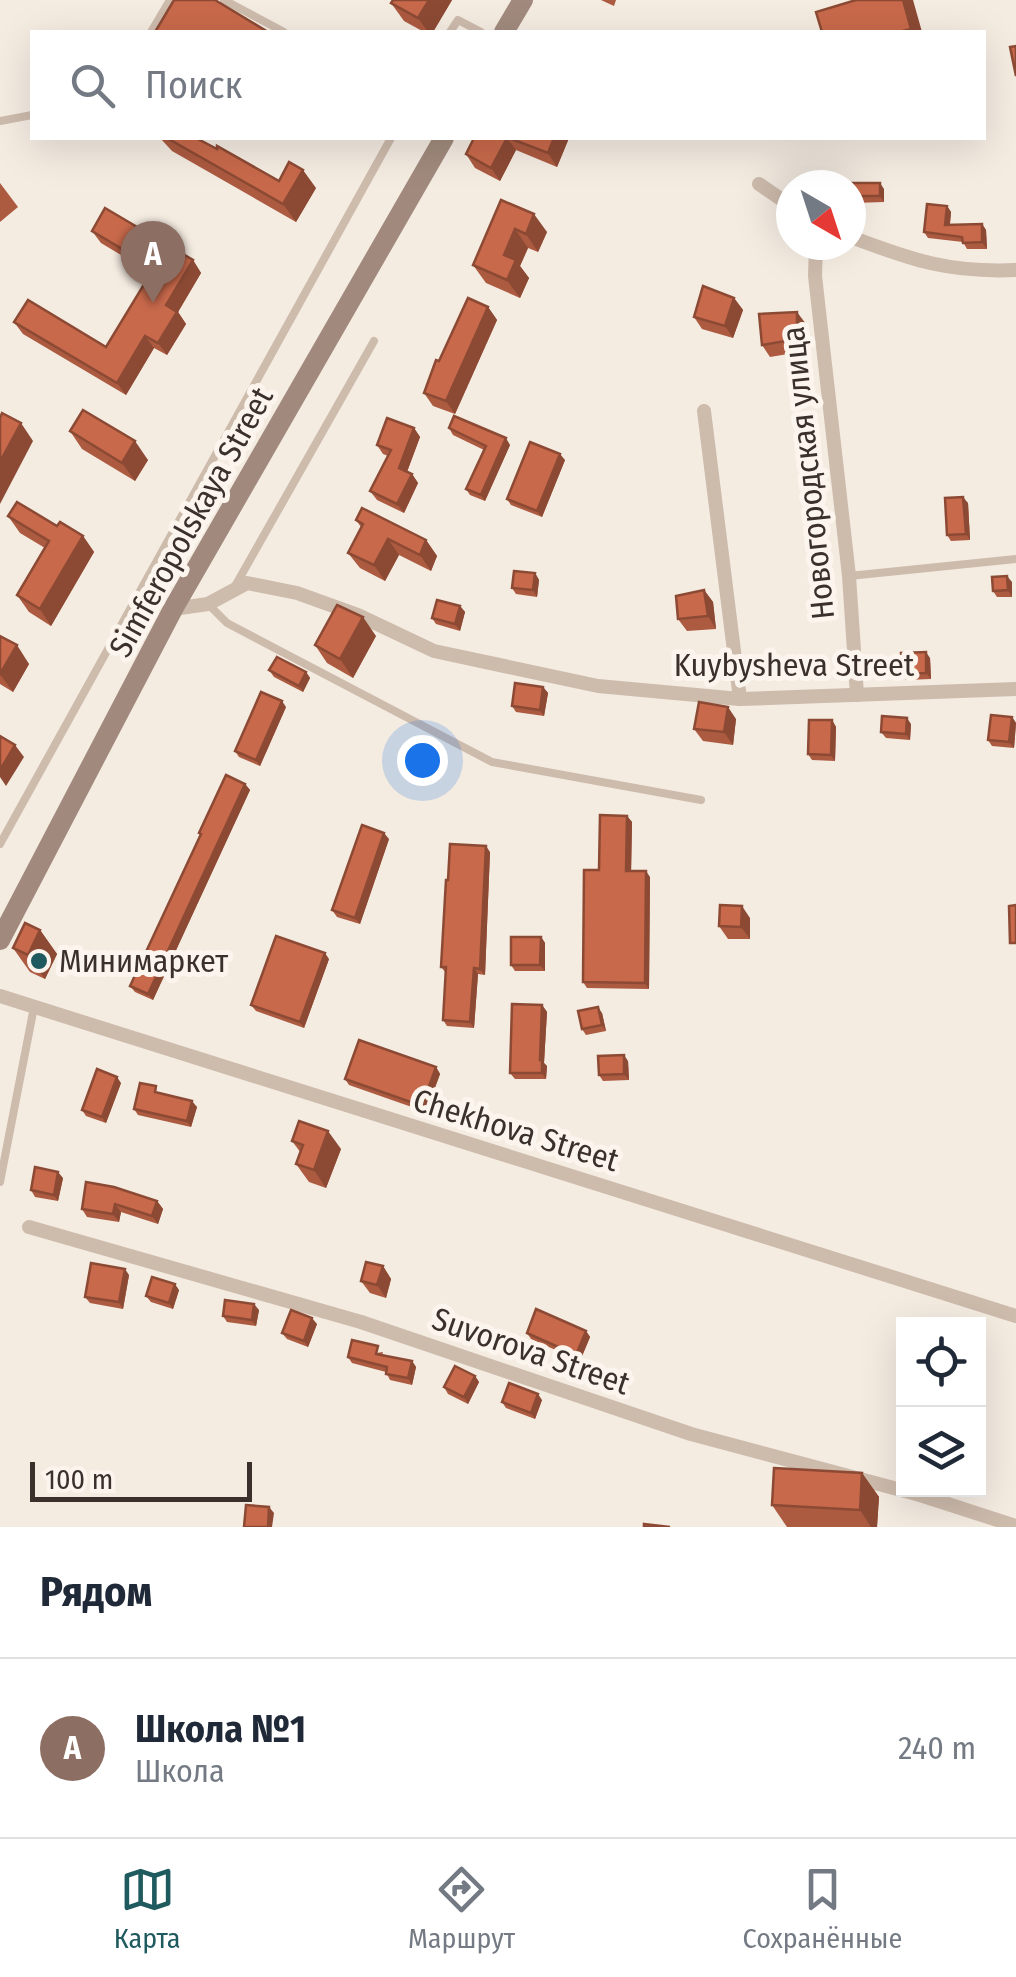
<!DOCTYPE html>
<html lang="ru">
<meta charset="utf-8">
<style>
body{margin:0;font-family:"Fira Sans Condensed",sans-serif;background:#f6f6f7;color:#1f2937}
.controls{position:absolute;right:30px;bottom:30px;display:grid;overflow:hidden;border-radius:0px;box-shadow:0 10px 40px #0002}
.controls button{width:90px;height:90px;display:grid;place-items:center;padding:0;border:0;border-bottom:2px solid #e0e1e3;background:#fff;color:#1f2937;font:50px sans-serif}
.compass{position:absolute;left:776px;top:170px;width:90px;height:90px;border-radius:50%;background:#fff;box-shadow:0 10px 40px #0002;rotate:141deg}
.scale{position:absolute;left:30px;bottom:25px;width:222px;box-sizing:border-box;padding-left:10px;border:5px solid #3b302b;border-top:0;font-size:28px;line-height:35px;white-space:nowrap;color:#3b302b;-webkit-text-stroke:8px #fbf5ee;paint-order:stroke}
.you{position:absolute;left:422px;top:760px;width:35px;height:35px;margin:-25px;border:8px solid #fff;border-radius:50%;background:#1a73e8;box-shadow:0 0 0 15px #1a73e833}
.badge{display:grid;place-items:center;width:65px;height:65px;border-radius:50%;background:#1f5a5e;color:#fff;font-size:32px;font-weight:700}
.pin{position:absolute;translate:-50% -82px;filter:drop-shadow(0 2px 5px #0008)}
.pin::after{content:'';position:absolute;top:52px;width:35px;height:30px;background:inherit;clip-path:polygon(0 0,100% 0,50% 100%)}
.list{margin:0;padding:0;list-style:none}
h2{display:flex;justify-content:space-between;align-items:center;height:130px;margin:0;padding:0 40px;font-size:42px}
h2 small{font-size:32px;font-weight:400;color:#747a83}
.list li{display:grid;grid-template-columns:65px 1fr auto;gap:30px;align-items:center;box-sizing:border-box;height:180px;padding:0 40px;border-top:2px solid #e0e1e3}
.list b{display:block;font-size:38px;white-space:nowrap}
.list p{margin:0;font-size:32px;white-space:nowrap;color:#747a83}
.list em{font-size:32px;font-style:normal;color:#747a83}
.icon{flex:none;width:55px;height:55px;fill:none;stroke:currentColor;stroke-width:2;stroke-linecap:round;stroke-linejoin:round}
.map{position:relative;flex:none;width:1016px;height:1527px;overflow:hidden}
.search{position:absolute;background:#fff;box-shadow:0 10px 40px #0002;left:30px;right:30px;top:30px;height:110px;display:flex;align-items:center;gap:25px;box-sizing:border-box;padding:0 35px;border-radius:0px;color:#747a83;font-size:38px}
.sheet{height:310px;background:#fff}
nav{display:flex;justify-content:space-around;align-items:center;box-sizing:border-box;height:140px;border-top:2px solid #e0e1e3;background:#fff;font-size:28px;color:#747a83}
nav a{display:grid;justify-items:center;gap:5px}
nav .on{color:#1f5a5e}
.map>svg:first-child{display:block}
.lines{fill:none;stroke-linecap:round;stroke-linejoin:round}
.service{stroke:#cdbbac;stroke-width:8}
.minor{stroke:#cdbbac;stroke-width:14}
.secondary{stroke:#a18a7d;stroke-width:20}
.wall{fill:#ac5a40}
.shaded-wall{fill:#8c4a34}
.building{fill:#c8694b;stroke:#8c4a34;stroke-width:2.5}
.poi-dot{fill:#1f5a5e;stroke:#fbf5ee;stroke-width:4}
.labels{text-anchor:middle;stroke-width:10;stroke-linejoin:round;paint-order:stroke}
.street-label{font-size:32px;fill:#3b302b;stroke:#fbf5ee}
.poi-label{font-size:32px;fill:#3b302b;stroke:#fbf5ee;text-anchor:start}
</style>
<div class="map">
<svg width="1016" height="1527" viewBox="0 0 1016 1527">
<rect width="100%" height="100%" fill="#f4ebe1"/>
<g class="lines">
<g class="service">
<polyline points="224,0 284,32"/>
<polyline points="151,32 170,0"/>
<polyline points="450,32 458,20 481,32"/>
<polyline points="0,121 32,115"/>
<polyline points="849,576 1016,559"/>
<polyline points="234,588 374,341"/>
<polyline points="208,604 227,623 492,762 701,800"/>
<polyline points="0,844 391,138"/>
<polyline points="0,1182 34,1007"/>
</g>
<g class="minor">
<polyline points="759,184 791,206"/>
<path d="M 851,237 C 912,260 949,273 1016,270"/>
<polyline points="816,245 815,276 849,576 857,695"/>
<polyline points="704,411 740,699"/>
<polyline points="173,609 208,604 247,583 297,593 358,615 434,651 598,686 740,699 1016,689"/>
<polyline points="0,996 1016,1316"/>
<polyline points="29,1227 361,1322 691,1434 920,1495 1016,1526"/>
</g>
<g class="secondary">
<polyline points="504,32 523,0"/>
<polyline points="0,940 173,609 444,138"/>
</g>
</g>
<g class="wall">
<polygon points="393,0 452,0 433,32 424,32 404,21 391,3"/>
<polygon points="601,0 616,0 614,6"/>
<polygon points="160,138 196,138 279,181 316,188 296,222 172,151"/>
<polygon points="474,138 569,138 557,167 516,150 500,181 475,168 466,154"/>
<polygon points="0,183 18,207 0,222"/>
<polygon points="851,185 884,189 884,202 854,203 851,198"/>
<polygon points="501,200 547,232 538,252 528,248 520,266 529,278 520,298 486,283 473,265"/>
<polygon points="947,206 951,212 950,225 982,224 986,230 987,249 967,249 963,242 928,238 924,232"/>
<polygon points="92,231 193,260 201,273 178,312 186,324 167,355 154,348 126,395 23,334 14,322 106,347 151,273 101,243"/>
<polygon points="734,298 743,310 733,338 702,329 694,317"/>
<polygon points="488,307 497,320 455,414 433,406 424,393 439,361"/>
<polygon points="806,324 806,351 770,357 762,345"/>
<polygon points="414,428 420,437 407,472 412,474 418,483 404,513 377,500 370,491 388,456 383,454 377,445"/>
<polygon points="449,428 510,445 485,501 470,495 466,489 484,450 453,435"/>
<polygon points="70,431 148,460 135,481 82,449"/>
<polygon points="565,460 542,517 511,505 507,499"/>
<polygon points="968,503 970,540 951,541 947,535"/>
<polygon points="8,516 57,526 83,536 94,552 51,626 29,612 17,595 45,548 20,533"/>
<polygon points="356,520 426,540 437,556 431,571 399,555 385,581 360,568 348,553 361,527"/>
<polygon points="535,573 539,580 537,597 516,594 512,588"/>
<polygon points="1012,582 1012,597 997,597 993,591"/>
<polygon points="704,590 713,602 716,629 687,631 678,619"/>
<polygon points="460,606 465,612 460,631 436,624 432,618"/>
<polygon points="0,636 29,664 13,692 0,684"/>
<polygon points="376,636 353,678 327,663 315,645"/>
<polygon points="930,658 931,679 906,680 901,674"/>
<polygon points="269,670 306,672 310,678 303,692 274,677"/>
<polygon points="543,687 548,693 544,716 516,712 512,706"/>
<polygon points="286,707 260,766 239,757 235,751"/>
<polygon points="1012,717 1016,723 1014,748 992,746 988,740"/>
<polygon points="736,719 733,745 703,741 694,729"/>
<polygon points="832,720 836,727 835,761 812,760 808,754"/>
<polygon points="911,724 910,740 886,738 881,732"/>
<polygon points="245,784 250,790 153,1000 135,992 130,986 200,835 199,833"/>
<polygon points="627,816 632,822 631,871 650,877 649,989 587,988 583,982 599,870"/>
<polygon points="389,839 360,924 337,917 332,910"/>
<polygon points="490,852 485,975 478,974 474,1028 447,1026 443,1020 446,973 441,967 448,880"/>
<polygon points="750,918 750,939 728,939 719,926"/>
<polygon points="40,930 57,954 45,979 30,972 13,948"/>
<polygon points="541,937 545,943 545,971 515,971 511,965"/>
<polygon points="329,959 304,1028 256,1011 251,1005"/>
<polygon points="542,1005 547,1012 544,1063 547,1066 546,1079 515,1079 510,1073"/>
<polygon points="602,1013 606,1031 586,1035 582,1029"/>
<polygon points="628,1061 629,1080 603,1081 599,1075"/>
<polygon points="436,1067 440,1074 426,1112 349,1085 345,1079"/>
<polygon points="121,1083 106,1123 86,1116 82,1110"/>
<polygon points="161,1093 197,1107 191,1127 138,1115 134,1109"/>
<polygon points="292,1141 341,1149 326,1188 309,1182 296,1164 301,1153"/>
<polygon points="63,1178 58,1201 35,1197 31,1190"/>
<polygon points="86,1182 157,1201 163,1209 158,1224 121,1212 119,1222 87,1217 82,1209"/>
<polygon points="383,1266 391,1279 386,1298 370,1293 361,1281"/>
<polygon points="129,1275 123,1309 90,1303 85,1297"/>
<polygon points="179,1290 173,1309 151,1302 146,1296"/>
<polygon points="259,1310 256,1326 227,1322 223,1316"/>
<polygon points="317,1324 308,1347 287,1339 282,1333"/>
<polygon points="586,1331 590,1337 580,1361 531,1339 527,1333"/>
<polygon points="383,1352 382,1355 412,1361 416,1367 412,1385 390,1380 386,1372 352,1363 348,1357"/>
<polygon points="475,1376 479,1382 468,1404 448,1394 444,1387"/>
<polygon points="542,1400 535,1419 506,1408 502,1402"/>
<polygon points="862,1473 879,1497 877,1527 787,1527 772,1505"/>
</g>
<g class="shaded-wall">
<polygon points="429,0 452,0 433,32 428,32 418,18"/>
<polygon points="903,0 913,0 922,32 913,32 911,29"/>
<polygon points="507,138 516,150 500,181 491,168"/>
<polygon points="554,138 569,138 557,167 548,153"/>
<polygon points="303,170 316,188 296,222 283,204"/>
<polygon points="880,183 884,189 884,202 880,196"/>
<polygon points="947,206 951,212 949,231 945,225"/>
<polygon points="534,214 547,232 538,252 526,234"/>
<polygon points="982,224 986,230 987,249 982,242"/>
<polygon points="515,229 528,248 520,266 529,278 520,298 507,280 504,255"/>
<polygon points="193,260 201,273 178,312 186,324 167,355 158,343 166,305"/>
<polygon points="734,298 743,310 733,338 725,326"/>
<polygon points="488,307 497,320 455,414 446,401"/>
<polygon points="797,312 806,324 806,351 797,339"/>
<polygon points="145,336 154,348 126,395 117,383"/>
<polygon points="21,423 33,441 0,504 0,462"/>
<polygon points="414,428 420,437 405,477 399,468"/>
<polygon points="506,438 510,445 485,501 481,495"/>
<polygon points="135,441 148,460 135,481 122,463"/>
<polygon points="560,454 565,460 542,517 537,511"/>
<polygon points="412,474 418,483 404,513 397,504"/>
<polygon points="963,497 968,503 970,540 966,534"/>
<polygon points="83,536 94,552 51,626 40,609"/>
<polygon points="388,539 399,555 385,581 374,565"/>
<polygon points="426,540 437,556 431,571 420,555"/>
<polygon points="535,573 539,580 537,597 533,590"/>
<polygon points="1007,576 1012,582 1012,597 1008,590"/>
<polygon points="704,590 713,602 716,629 708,616"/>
<polygon points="460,606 465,612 460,631 455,624"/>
<polygon points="363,617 376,636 353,678 340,659"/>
<polygon points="17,645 29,664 13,692 0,674"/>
<polygon points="926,652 930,658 931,679 926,673"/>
<polygon points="306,672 310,678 303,692 299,686"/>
<polygon points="543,687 548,693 544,716 540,710"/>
<polygon points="282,701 286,707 260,766 256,760"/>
<polygon points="728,707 736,719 733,745 724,732"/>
<polygon points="1012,717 1016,723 1014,748 1009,742"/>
<polygon points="907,718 911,724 910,740 906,734"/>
<polygon points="832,720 836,727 835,761 831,755"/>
<polygon points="15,745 24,757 6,786 0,777 0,770"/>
<polygon points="245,784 250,790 153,1000 148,994"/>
<polygon points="627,816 632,822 631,877 626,871"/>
<polygon points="384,833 389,839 360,924 355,918"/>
<polygon points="486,846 490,852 485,975 480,969"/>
<polygon points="646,871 650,877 649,989 645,983"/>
<polygon points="742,906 750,918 750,939 741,927"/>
<polygon points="40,930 57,954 45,979 28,955"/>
<polygon points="541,937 545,943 545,971 540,965"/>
<polygon points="325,953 329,959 304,1028 300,1022"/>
<polygon points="474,968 478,974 474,1028 470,1022"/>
<polygon points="542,1005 547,1012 544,1063 547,1066 546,1079 542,1073 540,1060"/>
<polygon points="598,1007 602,1013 606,1031 602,1025"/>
<polygon points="624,1055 628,1061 629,1080 624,1074"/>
<polygon points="436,1067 440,1074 426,1112 422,1106"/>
<polygon points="117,1077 121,1083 106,1123 102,1117"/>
<polygon points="192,1101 197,1107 191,1127 187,1121"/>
<polygon points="328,1131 341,1149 326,1188 314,1170"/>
<polygon points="58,1172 63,1178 58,1201 54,1195"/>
<polygon points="157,1201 163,1209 158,1224 152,1216"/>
<polygon points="115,1204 121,1212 119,1222 113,1214"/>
<polygon points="383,1266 391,1279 386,1298 377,1285"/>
<polygon points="125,1269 129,1275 123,1309 119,1302"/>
<polygon points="175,1284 179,1290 173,1309 169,1303"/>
<polygon points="254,1304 259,1310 256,1326 252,1320"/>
<polygon points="312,1318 317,1324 308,1347 304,1341"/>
<polygon points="586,1331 590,1337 580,1361 576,1355"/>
<polygon points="412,1361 416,1367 412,1385 408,1378"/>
<polygon points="475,1376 479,1382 468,1404 464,1397"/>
<polygon points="538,1394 542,1400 535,1419 531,1413"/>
<polygon points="862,1473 879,1497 877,1527 871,1527 860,1510"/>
<polygon points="269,1507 274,1513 272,1527 268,1527"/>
</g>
<g class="building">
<polygon points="174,0 215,0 268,32 155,32"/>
<polygon points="393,0 429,0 418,18 391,3"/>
<polygon points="856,0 903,0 911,29 899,32 822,32 816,12"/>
<polygon points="1016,46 1016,76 1010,47"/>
<polygon points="167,138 196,138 217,149 217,146 279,181 289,162 303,170 283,204"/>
<polygon points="474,138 507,138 491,168 466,154"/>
<polygon points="509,138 554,138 548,153"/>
<polygon points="850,183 880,183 880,196 851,196"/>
<polygon points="501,200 534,214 526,234 515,229 504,255 516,260 507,280 473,265"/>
<polygon points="927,204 947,206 945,225 982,224 982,242 963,243 962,237 924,232"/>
<polygon points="105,208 193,260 166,305 177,312 158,343 145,336 117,383 14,322 28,300 106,347 154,268 92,231"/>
<polygon points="703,286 734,298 725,326 694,317"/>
<polygon points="468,298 488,307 446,401 424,393 436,360 439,361"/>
<polygon points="797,312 797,339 762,345 759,314"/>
<polygon points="83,410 135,441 122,463 70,431"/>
<polygon points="2,413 21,423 0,462 0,418"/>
<polygon points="454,416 506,438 481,495 466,489 486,446 449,428"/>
<polygon points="387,418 414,428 399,468 412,474 397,504 370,491 391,450 377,445"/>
<polygon points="530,442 560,454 537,511 507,499"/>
<polygon points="963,497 966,534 947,535 945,498"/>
<polygon points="17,502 57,526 60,522 83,536 40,609 17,595 49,541 8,516"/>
<polygon points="362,508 426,540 420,555 388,539 374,565 348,553 363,524 356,520"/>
<polygon points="514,571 535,573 533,590 512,588"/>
<polygon points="1007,576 1008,590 993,591 992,577"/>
<polygon points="704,590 708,616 678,619 676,596"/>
<polygon points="437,600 460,606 455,624 432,618"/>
<polygon points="337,605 363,617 340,659 315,645"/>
<polygon points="0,636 17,645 0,674"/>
<polygon points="926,652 926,673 901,674 901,653"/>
<polygon points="277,657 306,672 299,686 269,670"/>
<polygon points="515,683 543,687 540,710 512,706"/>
<polygon points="261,692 282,701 256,760 235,751"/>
<polygon points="699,702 728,707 724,732 694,729"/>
<polygon points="991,715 1012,717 1009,742 988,740"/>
<polygon points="882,716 907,718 906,734 881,732"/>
<polygon points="809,720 832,720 831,755 808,754"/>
<polygon points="0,736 15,745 0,770"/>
<polygon points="226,775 245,784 148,994 130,986 201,834 199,833"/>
<polygon points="600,815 627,816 626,871 646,871 645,983 583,982 584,870 599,870"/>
<polygon points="362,825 384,833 355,918 332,910"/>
<polygon points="450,844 486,846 480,969 474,968 470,1022 443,1020 446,967 441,967 446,880 448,880"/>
<polygon points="720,905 742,906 741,927 719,926"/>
<polygon points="1016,905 1016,943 1010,943 1009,906"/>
<polygon points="25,923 40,930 28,955 13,948"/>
<polygon points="276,936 325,953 300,1022 251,1005"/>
<polygon points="511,937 541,937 540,965 511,965"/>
<polygon points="512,1004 542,1005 540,1060 542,1060 542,1073 510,1073"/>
<polygon points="598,1007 602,1025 582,1029 578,1011"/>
<polygon points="359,1040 436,1067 422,1106 345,1079"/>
<polygon points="624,1055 624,1074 599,1075 598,1056"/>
<polygon points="97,1069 117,1077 102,1117 82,1110"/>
<polygon points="140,1083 156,1086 155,1092 192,1101 187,1121 134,1109"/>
<polygon points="299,1121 328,1131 314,1170 296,1164 303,1145 292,1141"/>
<polygon points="35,1167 58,1172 54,1195 31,1190"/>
<polygon points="86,1182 114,1187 157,1201 152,1216 115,1204 113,1214 82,1209"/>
<polygon points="366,1262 383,1266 377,1285 361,1281"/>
<polygon points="91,1263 125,1269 119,1302 85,1297"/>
<polygon points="152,1277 175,1284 169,1303 146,1296"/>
<polygon points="225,1300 254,1304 252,1320 223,1316"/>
<polygon points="536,1309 586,1331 576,1355 527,1333"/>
<polygon points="291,1310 312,1318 304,1341 282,1333"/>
<polygon points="352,1340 378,1346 376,1354 412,1361 408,1378 386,1374 387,1367 348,1357"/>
<polygon points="455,1366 475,1376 464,1397 444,1387"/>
<polygon points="509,1383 538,1394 531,1413 502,1402"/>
<polygon points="774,1468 862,1473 860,1510 772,1505"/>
<polygon points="246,1505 269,1507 268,1527 244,1527"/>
<polygon points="644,1524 670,1527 644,1527"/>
</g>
<circle class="poi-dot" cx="39" cy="961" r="10"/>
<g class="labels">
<g class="street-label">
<text transform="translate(808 473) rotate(-96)" y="11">Новогородская улица</text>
<text transform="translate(191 522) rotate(-61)" y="11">Simferopolskaya Street</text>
<text x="794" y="676">Kuybysheva Street</text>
<text transform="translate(516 1130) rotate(17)" y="11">Chekhova Street</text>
<text transform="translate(531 1351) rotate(19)" y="11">Suvorova Street</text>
</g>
<g class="poi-label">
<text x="59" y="972">Минимаркет</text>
</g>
</g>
</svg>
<div class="controls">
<button><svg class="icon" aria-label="locate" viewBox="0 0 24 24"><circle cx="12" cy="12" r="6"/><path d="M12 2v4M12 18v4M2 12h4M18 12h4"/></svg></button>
<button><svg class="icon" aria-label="layers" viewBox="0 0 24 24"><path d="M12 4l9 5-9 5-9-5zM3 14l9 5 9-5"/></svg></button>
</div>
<svg class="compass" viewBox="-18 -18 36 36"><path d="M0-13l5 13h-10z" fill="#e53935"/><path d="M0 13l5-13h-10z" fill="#747a83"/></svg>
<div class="scale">100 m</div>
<div class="you"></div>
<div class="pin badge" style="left:153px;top:303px;background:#8d6e63">A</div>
<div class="search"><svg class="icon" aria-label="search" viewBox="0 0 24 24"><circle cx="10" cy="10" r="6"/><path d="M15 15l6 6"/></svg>Поиск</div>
</div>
<section class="sheet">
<h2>Рядом<small></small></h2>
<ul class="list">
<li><span class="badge" style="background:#8d6e63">A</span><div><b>Школа №1</b><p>Школа</p></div><em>240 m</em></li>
</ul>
</section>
<nav>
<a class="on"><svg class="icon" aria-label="map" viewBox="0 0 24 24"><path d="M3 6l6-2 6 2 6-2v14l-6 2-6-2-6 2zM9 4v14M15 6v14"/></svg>Карта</a>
<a><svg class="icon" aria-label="directions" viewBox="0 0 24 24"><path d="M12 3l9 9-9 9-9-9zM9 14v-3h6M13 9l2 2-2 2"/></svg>Маршрут</a>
<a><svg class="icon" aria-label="saved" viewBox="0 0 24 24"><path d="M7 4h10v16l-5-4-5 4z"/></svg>Сохранённые</a>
</nav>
